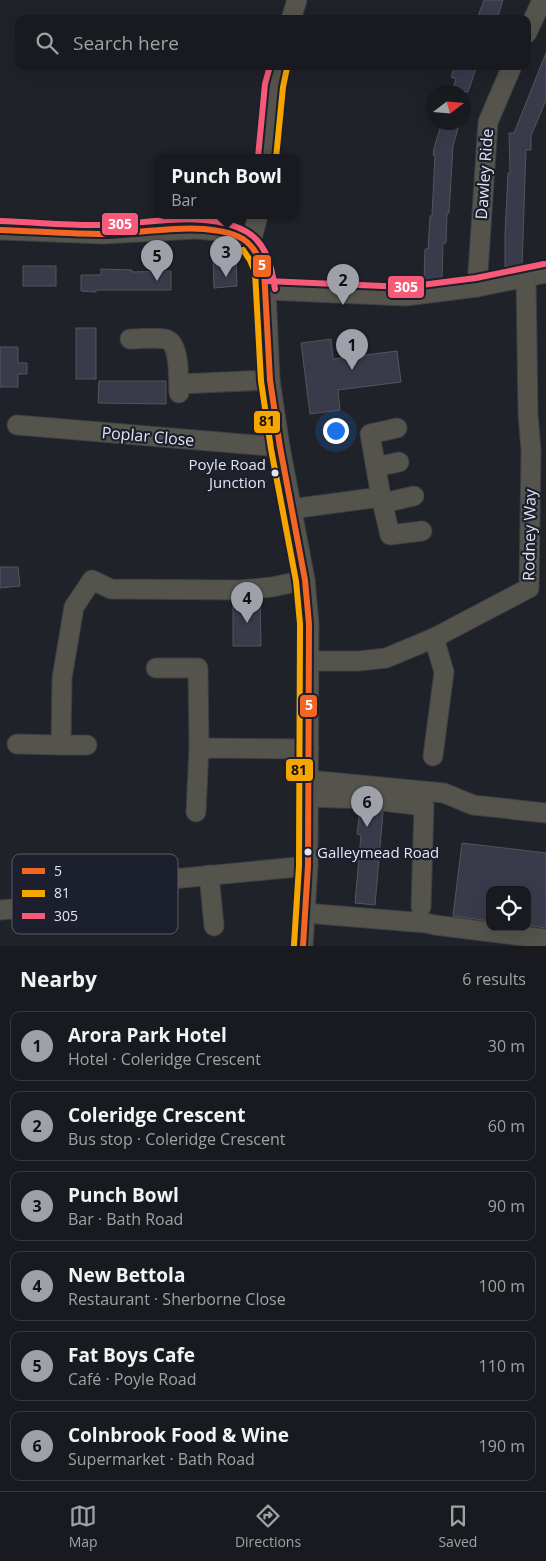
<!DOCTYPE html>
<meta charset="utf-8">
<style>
body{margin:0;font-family:"Open Sans",sans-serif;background:#25272c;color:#f1f3f6}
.controls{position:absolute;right:15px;bottom:15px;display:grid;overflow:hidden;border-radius:10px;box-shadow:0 5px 20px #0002}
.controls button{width:45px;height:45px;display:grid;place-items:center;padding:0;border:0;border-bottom:1px solid #36383d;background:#181a1f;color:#f1f3f6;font:25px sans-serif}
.compass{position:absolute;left:426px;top:85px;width:45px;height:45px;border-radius:50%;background:#181a1f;box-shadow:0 5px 20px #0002;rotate:74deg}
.you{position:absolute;left:335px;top:430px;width:18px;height:18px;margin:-12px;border:4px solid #fff;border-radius:50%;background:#1a73e8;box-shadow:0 0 0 8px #1a73e833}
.badge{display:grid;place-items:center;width:32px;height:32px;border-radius:50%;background:#9fa1aa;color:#111;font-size:16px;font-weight:700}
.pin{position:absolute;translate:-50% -41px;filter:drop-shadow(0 1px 2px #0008)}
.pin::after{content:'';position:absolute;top:26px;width:18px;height:15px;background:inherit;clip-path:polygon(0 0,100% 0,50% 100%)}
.popup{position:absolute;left:154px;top:154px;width:145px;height:65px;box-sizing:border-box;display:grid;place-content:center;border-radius:10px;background:#181a1f;filter:drop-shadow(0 1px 4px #0005);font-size:16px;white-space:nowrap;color:#9fa1a4}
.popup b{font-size:19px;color:#f1f3f6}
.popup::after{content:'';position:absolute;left:50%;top:100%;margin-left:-10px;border:10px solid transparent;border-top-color:#181a1f}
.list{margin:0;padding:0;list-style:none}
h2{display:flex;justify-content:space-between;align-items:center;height:65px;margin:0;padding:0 20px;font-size:21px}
h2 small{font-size:16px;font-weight:400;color:#9fa1a4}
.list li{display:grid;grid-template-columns:32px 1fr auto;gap:15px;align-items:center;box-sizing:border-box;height:70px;margin:0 10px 10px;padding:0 10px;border:1px solid #36383d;border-radius:10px}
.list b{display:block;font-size:19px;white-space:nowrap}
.list p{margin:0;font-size:16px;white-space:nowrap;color:#9fa1a4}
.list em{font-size:16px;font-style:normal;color:#9fa1a4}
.icon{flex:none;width:28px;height:28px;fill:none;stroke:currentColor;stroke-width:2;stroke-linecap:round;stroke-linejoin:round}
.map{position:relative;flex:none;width:546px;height:946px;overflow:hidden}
.search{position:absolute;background:#181a1f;box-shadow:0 5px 20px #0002;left:15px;right:15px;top:15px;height:55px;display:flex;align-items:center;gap:12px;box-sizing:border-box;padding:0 18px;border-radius:10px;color:#9fa1a4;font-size:19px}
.sheet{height:545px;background:#181a1f}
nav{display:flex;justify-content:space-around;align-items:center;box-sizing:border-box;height:70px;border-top:1px solid #36383d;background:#181a1f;font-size:14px;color:#9fa1a4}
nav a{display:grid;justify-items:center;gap:2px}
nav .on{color:#9fa1aa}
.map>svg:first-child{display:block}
.building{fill:#393b4b;stroke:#53555b}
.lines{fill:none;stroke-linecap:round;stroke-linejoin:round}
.minor-casing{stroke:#3c3e44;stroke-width:21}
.minor{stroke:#54544d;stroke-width:19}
.bus-1-casing{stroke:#1c1f2d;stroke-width:10}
.bus-2-casing{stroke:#1c1f2d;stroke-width:10}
.bus-3-casing{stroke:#1c1f2d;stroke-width:10}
.bus-1{stroke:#f26522;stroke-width:6}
.bus-2{stroke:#f7a600;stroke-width:6}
.bus-3{stroke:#f75a77;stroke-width:6}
.bus-dot{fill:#e3e5ef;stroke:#1c1f2d;stroke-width:2}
.labels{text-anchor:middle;stroke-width:4.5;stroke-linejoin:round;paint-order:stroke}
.bus-label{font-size:15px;fill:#e3e5ef;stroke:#1c1f2d;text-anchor:end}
.street-label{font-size:16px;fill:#e3e5ef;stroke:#1c1f2d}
.key{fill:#1c1f2d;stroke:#585a67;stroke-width:1}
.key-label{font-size:14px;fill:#e3e5ef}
.line-badge{stroke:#1c1f2d;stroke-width:2}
.badge-label{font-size:14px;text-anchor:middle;font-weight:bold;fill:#fff}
.pale-badge-label{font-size:14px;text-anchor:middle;font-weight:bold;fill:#111}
</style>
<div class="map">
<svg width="546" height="946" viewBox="0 0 546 946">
<rect width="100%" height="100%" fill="#202229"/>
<g class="building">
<polygon points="484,0 503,0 497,19 477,19"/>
<polygon points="546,53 546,100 531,136 531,150 526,150 522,266 505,267 505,234 508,173 510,173 509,133 514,133"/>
<polygon points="455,66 477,66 468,92 452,92 456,79 451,77"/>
<polygon points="442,122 460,122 453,146 449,213 447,213 446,243 443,243 442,280 424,282 425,249 428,249 430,216 432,216 435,155 433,155 434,148"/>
<polygon points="236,258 237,286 214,288 213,259"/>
<rect x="23" y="266" width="33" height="20"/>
<polygon points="101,269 132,270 132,272 171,271 171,290 96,290 96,292 81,291 81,275 101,275"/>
<rect x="76" y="328" width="20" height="51"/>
<polygon points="331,339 333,359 397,351 401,382 338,390 340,410 310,414 301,343"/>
<polygon points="0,347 18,347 18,363 27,363 27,374 18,374 18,387 0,387"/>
<polygon points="99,381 166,381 166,404 98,403"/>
<polygon points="0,567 18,567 20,586 0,588"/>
<polygon points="260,599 261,646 233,646 233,601"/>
<polygon points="360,810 383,812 375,905 355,903 361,835 357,834"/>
<polygon points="462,843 546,853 546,928 527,925 527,890 490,890 490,921 453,916"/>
</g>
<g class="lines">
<g class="minor-casing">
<g id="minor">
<polyline points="291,19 297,0"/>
<polyline points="527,33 542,0"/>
<polyline points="267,158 274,85 279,66"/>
<polyline points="0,230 103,234 196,229 220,231 242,239 250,245 258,256 264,270 266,290 270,380 280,447 305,580 309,624 308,866 303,946"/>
<polyline points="250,245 258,216"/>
<polyline points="477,287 488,122 512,66"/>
<polyline points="266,290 406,296 477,287 546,273"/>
<path d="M 130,339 C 141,339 154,337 165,339 C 181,342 178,380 179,393"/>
<polyline points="179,384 270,380"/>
<polyline points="17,425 280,447"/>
<polyline points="376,467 399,462"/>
<polyline points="381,497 390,535 422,531"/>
<polyline points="383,503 414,496"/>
<polyline points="291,509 381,497 370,434 397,428"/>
<polyline points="310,661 359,661 386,658 434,638 529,588 531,450 528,414 526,277"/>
<polyline points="156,668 198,668 199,748"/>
<polyline points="17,744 61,745 62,678 74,607 92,580 111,589 240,590 272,587 305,580"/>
<polyline points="61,745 87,745"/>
<polyline points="433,756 444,672 434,638"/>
<polyline points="308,780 444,793 473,805 546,813"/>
<polyline points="308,797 366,799 424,806 421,907"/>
<polyline points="196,812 199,748 309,749"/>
<polyline points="209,875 214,926"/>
<polyline points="0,910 48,906 47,891 308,866"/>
<polyline points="305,913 426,923 435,925 546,939"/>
</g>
</g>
<use href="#minor" class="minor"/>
<g class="bus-1-casing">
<path id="bus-1" d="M 0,230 C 34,231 69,234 103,234 C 143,234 208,219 243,239 C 254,246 259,258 264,270 L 270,380 L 280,447 L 305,580 L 309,624 L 308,866 L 303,946"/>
</g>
<g class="bus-2-casing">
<g id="bus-2">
<polyline points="276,158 283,87 287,68"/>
<polyline points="243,250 250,260 255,272 261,381 271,449 296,581 300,624 299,866 294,945"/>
</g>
</g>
<g class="bus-3-casing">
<g id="bus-3">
<polyline points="258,157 265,84 270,66"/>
<path d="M 0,221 C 35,222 69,226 104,225 C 147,224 208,209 247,232 C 267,244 272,268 275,289"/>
<polyline points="266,281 406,287 476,278 544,264"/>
</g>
</g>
<use href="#bus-1" class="bus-1"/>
<use href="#bus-2" class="bus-2"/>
<use href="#bus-3" class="bus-3"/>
</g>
<g class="bus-dot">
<circle cx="275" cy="473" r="4.5"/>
<circle cx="308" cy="852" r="4.5"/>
</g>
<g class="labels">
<g class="bus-label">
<text x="266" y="470">Poyle Road<tspan x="266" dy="18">Junction</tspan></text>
<text x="317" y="858" text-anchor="start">Galleymead Road</text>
</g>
<g class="street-label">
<text transform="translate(484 174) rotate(-86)" y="6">Dawley Ride</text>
<text transform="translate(148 436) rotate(5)" y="6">Poplar Close</text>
<text transform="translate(529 535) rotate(-89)" y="6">Rodney Way</text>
</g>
</g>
<rect x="12" y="854" width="166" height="80" rx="8" class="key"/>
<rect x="22" y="868" width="23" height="6" fill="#f26522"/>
<rect x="22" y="890" width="23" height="7" fill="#f7a600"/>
<rect x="22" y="913" width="23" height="6" fill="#f75a77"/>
<g class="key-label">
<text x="54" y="876">5</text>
<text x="54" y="898">81</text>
<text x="54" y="921">305</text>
</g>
<g class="line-badge">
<rect x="101" y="212" width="38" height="24" rx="5" fill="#f75a77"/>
<rect x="252" y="254" width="20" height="24" rx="5" fill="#f26522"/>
<rect x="387" y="275" width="38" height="24" rx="5" fill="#f75a77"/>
<rect x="253" y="410" width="28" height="24" rx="5" fill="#f7a600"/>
<rect x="299" y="694" width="19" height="24" rx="5" fill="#f26522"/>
<rect x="285" y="758" width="29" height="24" rx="5" fill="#f7a600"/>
</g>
<g class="badge-label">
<text x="120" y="229">305</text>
<text x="262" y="270">5</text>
<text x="406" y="292">305</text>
<text x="309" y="710">5</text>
</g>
<g class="pale-badge-label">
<text x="267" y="426">81</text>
<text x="299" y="775">81</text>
</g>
</svg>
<div class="controls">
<button><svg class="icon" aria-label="locate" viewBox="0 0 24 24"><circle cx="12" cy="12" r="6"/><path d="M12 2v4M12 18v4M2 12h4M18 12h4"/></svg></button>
</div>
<svg class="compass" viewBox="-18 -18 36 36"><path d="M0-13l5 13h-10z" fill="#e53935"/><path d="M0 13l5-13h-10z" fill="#9fa1a4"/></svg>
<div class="you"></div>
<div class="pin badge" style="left:352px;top:370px">1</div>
<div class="pin badge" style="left:343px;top:305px">2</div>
<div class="pin badge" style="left:226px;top:277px">3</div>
<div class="popup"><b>Punch Bowl</b>Bar</div>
<div class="pin badge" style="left:247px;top:623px">4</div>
<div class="pin badge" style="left:157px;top:281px">5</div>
<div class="pin badge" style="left:367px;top:827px">6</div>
<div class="search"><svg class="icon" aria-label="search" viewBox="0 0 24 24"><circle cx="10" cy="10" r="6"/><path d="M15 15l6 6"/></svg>Search here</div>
</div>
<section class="sheet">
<h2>Nearby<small>6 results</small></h2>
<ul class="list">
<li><span class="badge">1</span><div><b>Arora Park Hotel</b><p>Hotel · Coleridge Crescent</p></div><em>30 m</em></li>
<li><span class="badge">2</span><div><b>Coleridge Crescent</b><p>Bus stop · Coleridge Crescent</p></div><em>60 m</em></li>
<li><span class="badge">3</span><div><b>Punch Bowl</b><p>Bar · Bath Road</p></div><em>90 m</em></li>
<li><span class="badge">4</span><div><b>New Bettola</b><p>Restaurant · Sherborne Close</p></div><em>100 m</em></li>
<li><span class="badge">5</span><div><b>Fat Boys Cafe</b><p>Café · Poyle Road</p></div><em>110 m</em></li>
<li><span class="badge">6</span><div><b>Colnbrook Food &amp; Wine</b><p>Supermarket · Bath Road</p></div><em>190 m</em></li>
</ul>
</section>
<nav>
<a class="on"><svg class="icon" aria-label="map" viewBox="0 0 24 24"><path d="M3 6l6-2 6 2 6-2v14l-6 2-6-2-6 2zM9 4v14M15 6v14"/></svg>Map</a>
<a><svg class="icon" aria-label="directions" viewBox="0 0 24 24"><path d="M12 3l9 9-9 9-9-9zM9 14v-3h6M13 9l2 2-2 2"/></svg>Directions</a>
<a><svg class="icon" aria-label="saved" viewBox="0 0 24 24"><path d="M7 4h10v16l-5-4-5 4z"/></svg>Saved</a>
</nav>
